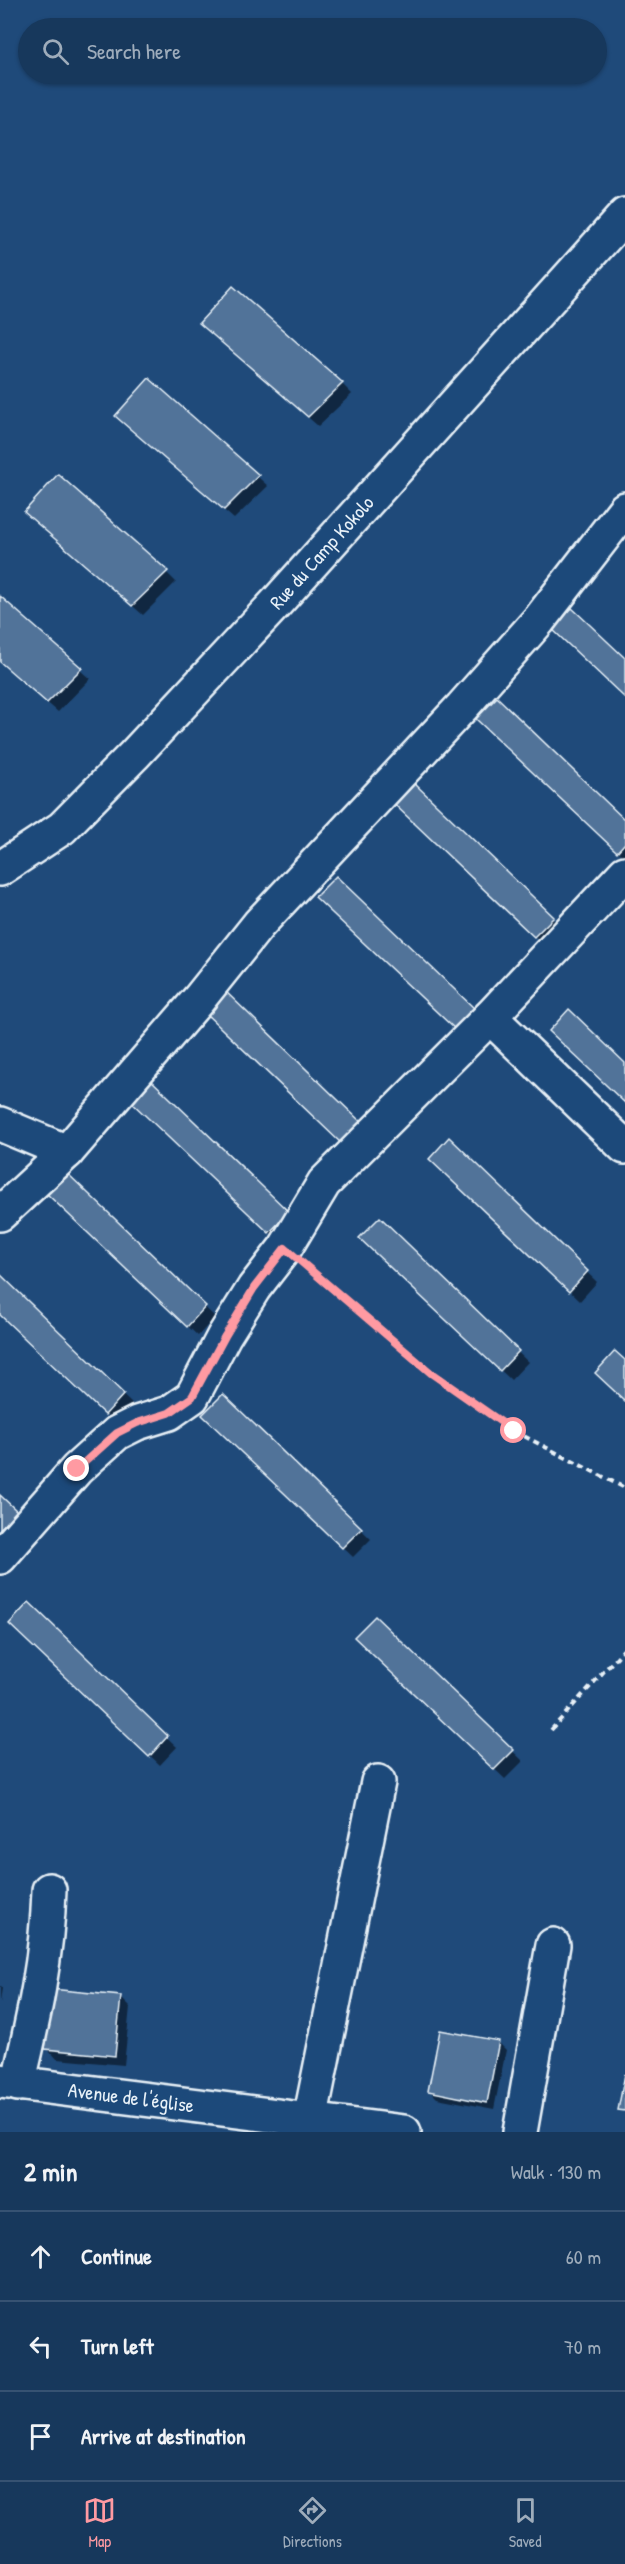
<!DOCTYPE html>
<meta charset="utf-8">
<style>
body{margin:0;font-family:"Patrick Hand",sans-serif;background:#244365;color:#f1f3f6}
.stop{position:absolute;width:18px;height:18px;margin:-14px;border:4px solid #ff9aa2;border-radius:50%;background:#fff}
.stop.end{background:#ff9aa2;border-color:#fff;box-shadow:0 2px 6px #0008}
.list{margin:0;padding:0;list-style:none}
h2{display:flex;justify-content:space-between;align-items:center;height:78px;margin:0;padding:0 24px;font-size:26px}
h2 small{font-size:20px;font-weight:400;color:#9eacbb}
.list li{display:grid;grid-template-columns:39px 1fr auto;gap:18px;align-items:center;box-sizing:border-box;height:90px;padding:0 24px;border-top:2px solid #365272}
.list b{display:block;font-size:22px;white-space:nowrap}
.list em{font-size:20px;font-style:normal;color:#9eacbb}
.icon{flex:none;width:33px;height:33px;fill:none;stroke:currentColor;stroke-width:2;stroke-linecap:round;stroke-linejoin:round}
.map{position:relative;flex:none;width:625px;height:2132px;overflow:hidden}
.search{position:absolute;background:#17385c;box-shadow:0 2px 4px #0004;left:18px;right:18px;top:18px;height:66px;display:flex;align-items:center;gap:15px;box-sizing:border-box;padding:0 21px;border-radius:33px;color:#9eacbb;font-size:22px}
.sheet{height:348px;background:#17385c}
nav{display:flex;justify-content:space-around;align-items:center;box-sizing:border-box;height:84px;border-top:2px solid #365272;background:#17385c;font-size:16px;color:#9eacbb}
nav a{display:grid;justify-items:center;gap:3px}
nav .on{color:#ff9aa2}
.map>svg:first-child{display:block}
.shadow{fill:#0007}
.building{fill:#517399;stroke:#e8f1f8;stroke-width:1.5}
.lines{fill:none;stroke-linecap:round;stroke-linejoin:round}
.minor-casing{stroke:#e8f1f8;stroke-width:38}
.path{stroke:#e8f1f8;stroke-width:4;stroke-dasharray:6 4.5;stroke-linecap:butt}
.minor{stroke:#1f4a7a;stroke-width:33}
.route{stroke:#ff9aa2;stroke-width:8}
.labels{text-anchor:middle;stroke-width:5;stroke-linejoin:round;paint-order:stroke}
.street-label{font-size:20px;fill:#e8f1f8;stroke:#1f4a7a}
</style>
<div class="map">
<svg width="625" height="2132" viewBox="0 0 625 2132">
<rect width="100%" height="100%" fill="#1f4a7a"/>
<filter id="ink" filterUnits="userSpaceOnUse"><feTurbulence type="fractalNoise" baseFrequency=".0167" numOctaves="2"/><feDisplacementMap in="SourceGraphic" scale="12" xChannelSelector="R" yChannelSelector="G"/><feConvolveMatrix kernelMatrix="1 2 1 2 8 2 1 2 1" color-interpolation-filters="sRGB"/></filter>
<g filter="url(#ink)">
<g class="shadow">
<polygon points="211,333 342,384 352,394 318,426"/>
<polygon points="149,380 268,486 234,519 127,426"/>
<polygon points="36,521 166,572 176,582 143,615"/>
<polygon points="0,598 90,679 58,712 0,662"/>
<polygon points="488,728 625,822 625,858"/>
<polygon points="414,785 562,928 545,946 406,814"/>
<polygon points="131,1100 297,1223 280,1242"/>
<polygon points="449,1140 597,1282 580,1301 441,1169"/>
<polygon points="67,1175 215,1317 198,1336 59,1204"/>
<polygon points="380,1219 528,1362 511,1380 371,1248"/>
<polygon points="0,1277 133,1405 116,1424 0,1313"/>
<polygon points="223,1396 371,1539 353,1557 214,1425"/>
<polygon points="0,1497 26,1522 0,1532"/>
<polygon points="29,1604 177,1747 160,1765 21,1633"/>
<polygon points="375,1618 523,1761 505,1779 366,1647"/>
<polygon points="0,1986 2,1988 0,2003"/>
<polygon points="120,1997 130,2007 124,2065 57,2059 47,2048"/>
<polygon points="499,2043 506,2050 494,2109 437,2098 430,2091"/>
</g>
<g class="building">
<polygon points="233,286 343,383 308,417 199,323"/>
<polygon points="149,378 259,475 224,510 115,416"/>
<polygon points="58,474 168,571 132,606 24,512"/>
<polygon points="0,596 82,668 47,703 0,662"/>
<polygon points="572,608 625,658 625,698 552,629"/>
<polygon points="497,697 625,820 625,843 617,852 476,719"/>
<polygon points="414,783 554,917 534,937 394,804"/>
<polygon points="336,876 475,1009 456,1030 315,897"/>
<polygon points="223,989 362,1123 342,1144 203,1011"/>
<polygon points="569,1009 625,1063 625,1103 549,1031"/>
<polygon points="149,1078 289,1212 269,1233 129,1100"/>
<polygon points="449,1137 588,1271 569,1292 429,1159"/>
<polygon points="67,1173 206,1306 187,1327 47,1194"/>
<polygon points="380,1217 519,1351 500,1371 359,1238"/>
<polygon points="0,1274 124,1394 105,1415 0,1315"/>
<polygon points="615,1351 625,1360 625,1401 595,1373"/>
<polygon points="223,1394 362,1528 342,1548 202,1415"/>
<polygon points="0,1495 17,1511 0,1529"/>
<polygon points="29,1602 168,1736 149,1757 9,1624"/>
<polygon points="375,1616 514,1750 494,1770 354,1637"/>
<polygon points="51,1989 121,1996 115,2056 45,2049"/>
<polygon points="440,2030 499,2041 487,2103 428,2091"/>
<polygon points="625,2074 625,2111 618,2110"/>
</g>
<g class="lines">
<g class="minor-casing">
<g id="minor">
<path id="s1" d="M 0,869 L 62,828 L 134,755 L 277,602 L 625,215"/>
<polyline points="490,1017 625,1147"/>
<polyline points="0,1124 67,1152"/>
<polyline points="0,1214 67,1152 199,999 259,924 462,707 539,620 625,509"/>
<polyline points="0,1557 77,1469 117,1433 137,1423 169,1413 192,1397 224,1336 254,1288 285,1248 324,1183 490,1017 625,873"/>
<path id="s2" d="M 0,2081 L 404,2132"/>
<path d="M 18,2084 C 34,2017 47,1958 49,1890"/>
<polyline points="310,2120 378,1782"/>
<polyline points="520,2132 553,1945"/>
</g>
</g>
<g class="path">
<polyline points="309,1269 431,1373 514,1431 625,1488"/>
<polyline points="551,1730 625,1648"/>
</g>
<use href="#minor" class="minor"/>
</g>
</g>
<g class="lines" filter="url(#ink)">
<polyline class="route" points="77,1469 117,1433 137,1423 169,1413 192,1397 225,1336 254,1288 285,1248 431,1373 514,1431"/>
</g>
<g class="labels">
<g class="street-label">
<text dy="7" stroke="none"><textPath href="#s1" startOffset="453">Rue du Camp Kokolo</textPath></text>
<text dy="7" stroke="none"><textPath href="#s2" startOffset="132">Avenue de l'église</textPath></text>
</g>
</g>
</svg>
<div class="stop" style="left:514px;top:1431px"></div>
<div class="stop end" style="left:77px;top:1469px"></div>
<div class="search"><svg class="icon" aria-label="search" viewBox="0 0 24 24"><circle cx="10" cy="10" r="6"/><path d="M15 15l6 6"/></svg>Search here</div>
</div>
<section class="sheet">
<h2>2 min<small>Walk · 130 m</small></h2>
<ul class="list">
<li><svg class="icon" aria-label="ahead" viewBox="0 0 24 24"><path d="M12 20V5M6 11l6-6 6 6"/></svg><div><b>Continue</b></div><em>60 m</em></li>
<li><svg class="icon" aria-label="left" viewBox="0 0 24 24"><path d="M17 20v-9H6M10 6l-5 5 5 5"/></svg><div><b>Turn left</b></div><em>70 m</em></li>
<li><svg class="icon" aria-label="arrive" viewBox="0 0 24 24"><path d="M6 21V4h12l-3 4 3 4H6"/></svg><div><b>Arrive at destination</b></div></li>
</ul>
</section>
<nav>
<a class="on"><svg class="icon" aria-label="map" viewBox="0 0 24 24"><path d="M3 6l6-2 6 2 6-2v14l-6 2-6-2-6 2zM9 4v14M15 6v14"/></svg>Map</a>
<a><svg class="icon" aria-label="directions" viewBox="0 0 24 24"><path d="M12 3l9 9-9 9-9-9zM9 14v-3h6M13 9l2 2-2 2"/></svg>Directions</a>
<a><svg class="icon" aria-label="saved" viewBox="0 0 24 24"><path d="M7 4h10v16l-5-4-5 4z"/></svg>Saved</a>
</nav>
